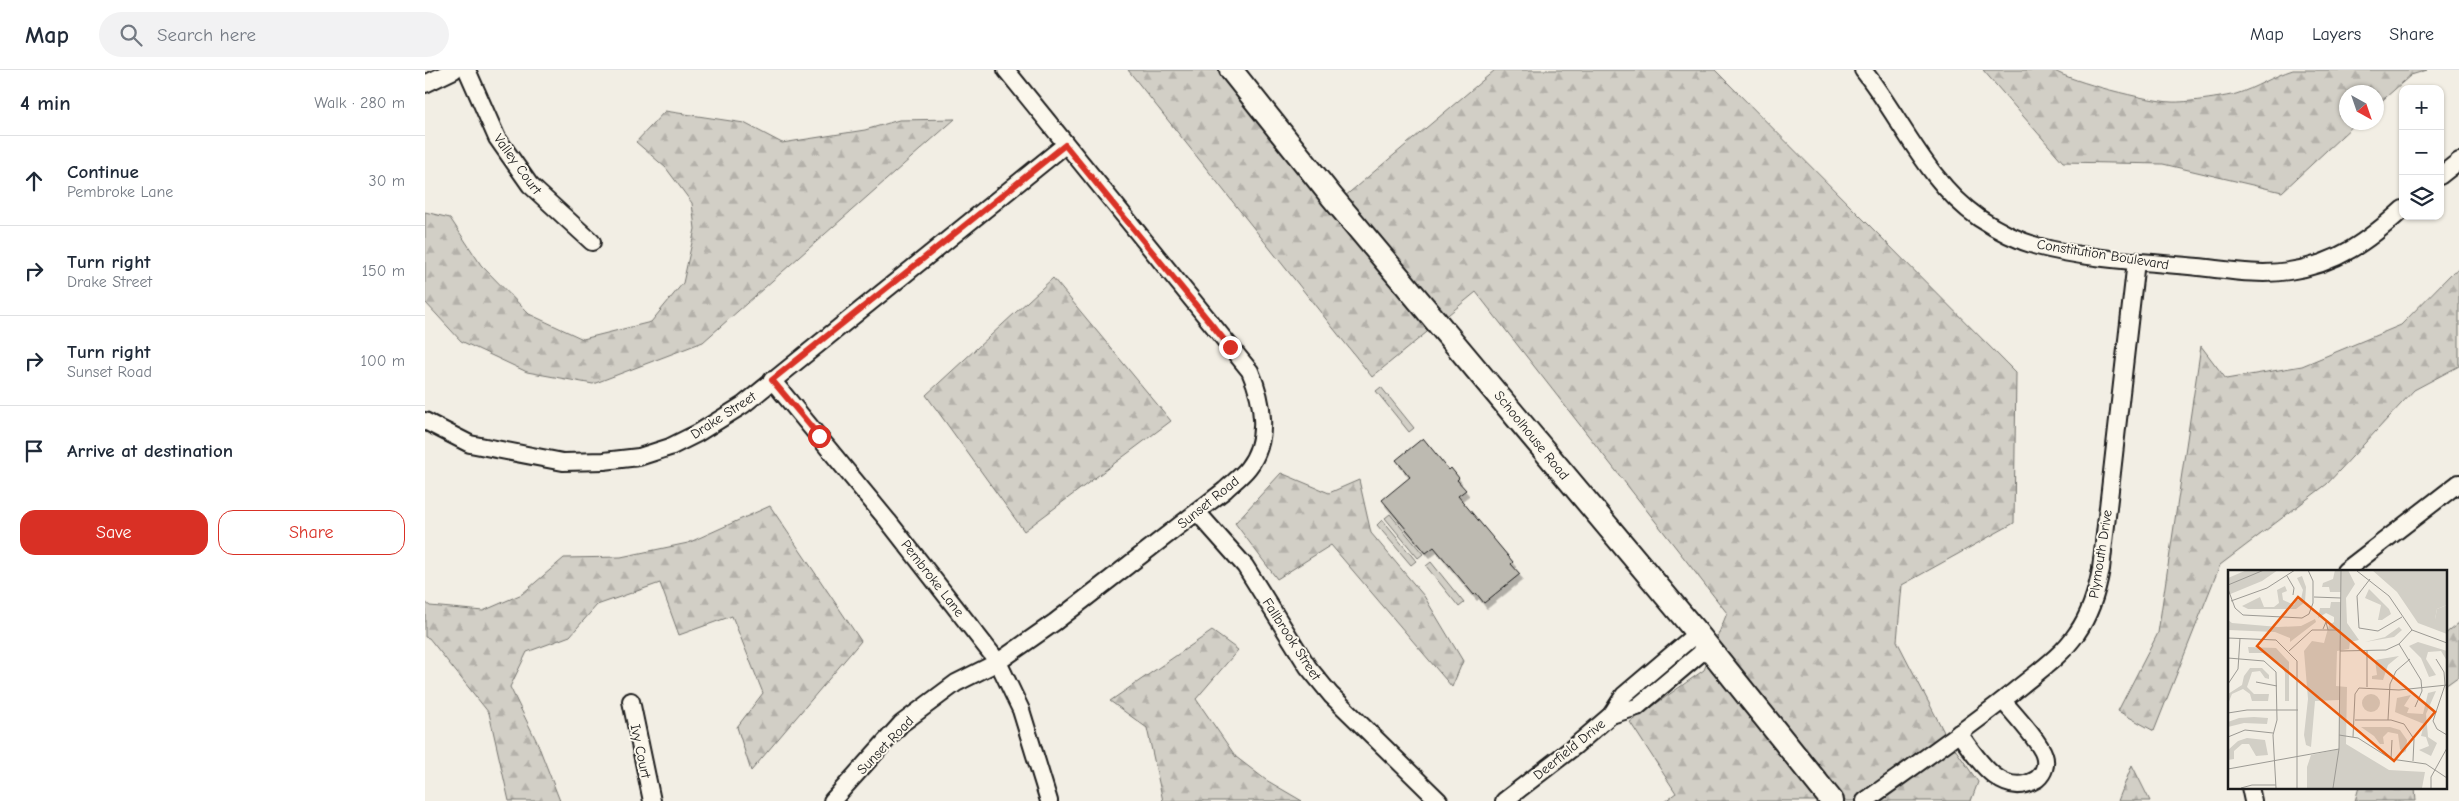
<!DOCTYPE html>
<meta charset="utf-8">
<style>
body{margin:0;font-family:"Comic Neue",sans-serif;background:#f2f2f3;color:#1f2937}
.controls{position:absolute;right:15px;top:15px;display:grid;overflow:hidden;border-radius:10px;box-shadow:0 1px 4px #0004}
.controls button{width:45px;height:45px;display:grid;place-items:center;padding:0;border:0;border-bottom:1px solid #e0e1e3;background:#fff;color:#1f2937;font:25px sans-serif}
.compass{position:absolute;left:1914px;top:15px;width:45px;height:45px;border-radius:50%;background:#fff;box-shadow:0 1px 4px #0004;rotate:140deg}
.stop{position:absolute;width:15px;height:15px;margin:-11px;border:4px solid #d93025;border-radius:50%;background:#fff}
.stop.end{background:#d93025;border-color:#fff;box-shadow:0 1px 5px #0008}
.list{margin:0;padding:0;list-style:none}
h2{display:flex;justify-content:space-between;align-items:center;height:65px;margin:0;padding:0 20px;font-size:21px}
h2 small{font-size:16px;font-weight:400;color:#747a83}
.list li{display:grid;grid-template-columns:32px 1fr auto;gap:15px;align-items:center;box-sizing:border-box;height:90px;padding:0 20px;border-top:1px solid #e0e1e3}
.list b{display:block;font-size:19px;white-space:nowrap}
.list p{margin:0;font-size:16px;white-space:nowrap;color:#747a83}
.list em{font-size:16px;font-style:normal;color:#747a83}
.actions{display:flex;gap:10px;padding:15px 20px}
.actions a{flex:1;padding:11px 0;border:1px solid #d93025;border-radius:15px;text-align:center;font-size:18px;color:#d93025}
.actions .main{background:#d93025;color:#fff}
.icon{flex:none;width:28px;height:28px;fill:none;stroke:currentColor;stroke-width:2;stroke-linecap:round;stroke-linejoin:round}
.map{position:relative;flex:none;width:2034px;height:731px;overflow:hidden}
header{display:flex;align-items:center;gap:30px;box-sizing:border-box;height:70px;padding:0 25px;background:#fff;border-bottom:1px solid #e0e1e3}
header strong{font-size:24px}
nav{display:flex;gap:28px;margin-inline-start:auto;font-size:18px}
.search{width:350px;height:45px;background:#f2f2f3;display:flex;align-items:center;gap:12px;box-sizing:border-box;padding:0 18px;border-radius:28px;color:#747a83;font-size:19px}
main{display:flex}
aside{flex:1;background:#fff}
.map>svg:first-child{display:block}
.grass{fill:#d2cfc6;stroke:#777671}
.forest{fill:url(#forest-firs);stroke:#777671}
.building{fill:#bdbab1;stroke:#1c1c1c;filter:url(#shadow)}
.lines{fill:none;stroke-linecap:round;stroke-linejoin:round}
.street-casing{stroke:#1c1c1c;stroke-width:20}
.secondary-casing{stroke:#1c1c1c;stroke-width:26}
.street{stroke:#fbf7ec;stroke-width:16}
.secondary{stroke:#fbf7ec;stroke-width:22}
.route{stroke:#d93025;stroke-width:6}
.labels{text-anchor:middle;stroke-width:4;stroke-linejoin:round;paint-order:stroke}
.street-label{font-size:14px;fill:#1c1c1c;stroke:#fbf7ec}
.inset-road{fill:none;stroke:#9c9a94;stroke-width:1}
.view{fill:#e8590c;fill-opacity:0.15;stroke:#e8590c;stroke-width:2.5}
.inset-edge{fill:none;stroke:#1c1c1c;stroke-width:2.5}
</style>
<header>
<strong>Map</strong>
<div class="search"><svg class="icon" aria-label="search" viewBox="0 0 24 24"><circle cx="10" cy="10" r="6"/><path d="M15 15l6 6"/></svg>Search here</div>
<nav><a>Map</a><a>Layers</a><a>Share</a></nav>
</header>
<main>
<aside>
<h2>4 min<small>Walk · 280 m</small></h2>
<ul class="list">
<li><svg class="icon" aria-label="ahead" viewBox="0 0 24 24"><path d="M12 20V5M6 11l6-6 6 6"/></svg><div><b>Continue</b><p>Pembroke Lane</p></div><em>30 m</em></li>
<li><svg class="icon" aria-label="right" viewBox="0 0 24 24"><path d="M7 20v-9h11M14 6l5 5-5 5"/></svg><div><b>Turn right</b><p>Drake Street</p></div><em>150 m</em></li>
<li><svg class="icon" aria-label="right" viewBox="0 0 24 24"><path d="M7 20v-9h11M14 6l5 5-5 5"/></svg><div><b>Turn right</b><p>Sunset Road</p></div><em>100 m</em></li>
<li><svg class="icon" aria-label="arrive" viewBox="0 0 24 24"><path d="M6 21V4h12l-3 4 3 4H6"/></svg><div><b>Arrive at destination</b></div></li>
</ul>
<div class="actions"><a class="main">Save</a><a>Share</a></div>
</aside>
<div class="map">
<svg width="2034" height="731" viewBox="0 0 2034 731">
<defs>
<pattern id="forest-firs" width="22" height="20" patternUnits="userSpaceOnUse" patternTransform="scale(1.25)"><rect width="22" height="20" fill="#d2cfc6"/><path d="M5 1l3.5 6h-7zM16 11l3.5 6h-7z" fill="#b4b1aa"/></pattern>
<filter id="shadow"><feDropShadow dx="3" dy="5.5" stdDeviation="0" flood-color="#0004"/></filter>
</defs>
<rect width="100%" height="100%" fill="#f2eee4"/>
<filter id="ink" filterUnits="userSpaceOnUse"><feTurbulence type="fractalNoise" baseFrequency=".02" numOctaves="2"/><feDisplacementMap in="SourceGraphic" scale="10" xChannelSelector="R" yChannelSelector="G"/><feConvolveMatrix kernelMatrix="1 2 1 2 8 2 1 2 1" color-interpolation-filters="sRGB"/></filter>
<g filter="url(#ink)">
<g class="grass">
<polygon points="956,317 989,358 984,362 951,321"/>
<polygon points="965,444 998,484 993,488 960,448"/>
<polygon points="957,450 991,491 986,495 952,455"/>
<polygon points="1006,492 1039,533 1034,537 1001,496"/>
</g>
<g class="forest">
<polygon points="703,0 812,0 919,127 1070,0 1290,0 1591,303 1589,453 1477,515 1472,571 1521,666 1553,712 1546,731 1240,731 1251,723 1205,652 1279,600 1302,543 1051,222 947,307"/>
<path d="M 1558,0 L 1628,0 C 1647,12 1723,31 1746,32 C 1760,33 1798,27 1811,24 C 1831,18 1848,6 1868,0 L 2002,0 L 1986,5 L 1952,35 L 1952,22 L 1922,22 L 1922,52 L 1931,53 L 1857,122 L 1738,94 L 1638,92 Z"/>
<polygon points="240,41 319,53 357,73 440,60 474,50 530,49 278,272 168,314 102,302 36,271 0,232 0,142 25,148 56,195 104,244 158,269 226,252 258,213 270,159 267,133 241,98 211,72"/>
<polygon points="2034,199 2034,296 1989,320 1902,414 1795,495 1729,661 1693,641 1733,563 1776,276 1801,309 1877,296 1976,255 2028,202"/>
<polygon points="628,208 746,351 599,461 501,325"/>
<polygon points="856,403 904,423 934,410 946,463 999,526 1038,591 1027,617 906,475 852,509 810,453"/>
<polygon points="345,436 436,571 326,701 312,657 338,623 307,546 254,565 235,513 172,535 145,566 102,582 85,617 112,672 135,731 84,731 64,643 4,568 0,567 0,532 5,536 58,541 97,524 139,488 196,487 263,473"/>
<polygon points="2034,553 2034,606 2020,616 2020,564"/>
<polygon points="787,561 813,580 771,629 811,687 841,710 877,731 738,731 722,658 685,631"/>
<polygon points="1707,695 1725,731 1693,731"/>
<polygon points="1934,717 1990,717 1991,731 1930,731"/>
</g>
<polygon class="building" points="998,368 1024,400 1026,398 1034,408 1032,410 1041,420 1033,426 1088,492 1086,494 1095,504 1059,533 1051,523 1049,525 1009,477 1001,483 957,430 985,407 971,390"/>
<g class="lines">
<g class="street-casing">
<g id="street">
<polyline points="42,0 72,68 105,115 167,172"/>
<path d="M 1438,0 C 1476,48 1502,112 1554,148 C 1572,160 1591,170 1612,176 C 1659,189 1723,192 1773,197 C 1802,200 1834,206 1864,201 C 1912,194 1943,171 1978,139"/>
<polyline points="0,14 29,0"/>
<polyline points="2015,106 2034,91"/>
<polyline points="347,310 463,451 573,592 596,640 624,731"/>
<polyline points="0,351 45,374 138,392 179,391 214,387 245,377 273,363 318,335 640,75"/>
<polyline points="772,442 820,496 883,597 906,625 1014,731"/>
<polyline points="1920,501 2034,413"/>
<polyline points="206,631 227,731"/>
<polyline points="1186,645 1212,637 1283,577"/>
<path d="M 1534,663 C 1551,687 1577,731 1612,709 C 1619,703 1622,694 1619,685 C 1615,672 1588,643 1578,631"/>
<polyline points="1825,717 1828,731"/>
<path d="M 407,731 L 476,654 L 531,613 L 573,592 L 630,552 L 800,420 C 807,413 817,406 823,398 C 845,370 838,331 825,301 L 581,0"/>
<polyline points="1079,731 1150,676 1186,645 1199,625 1272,563"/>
<path d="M 1440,731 C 1493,693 1547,656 1597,615 C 1617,599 1638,584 1652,563 C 1666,543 1672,522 1676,499 L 1711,191"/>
</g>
</g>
<g class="secondary-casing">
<polyline id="secondary" points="806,0 907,127 1272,563 1407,731"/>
</g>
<use href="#street" class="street"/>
<use href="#secondary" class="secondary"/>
</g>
</g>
<g class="lines" filter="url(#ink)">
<polyline class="route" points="394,366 347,310 640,75 805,277"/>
</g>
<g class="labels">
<g class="street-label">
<text transform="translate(93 94) rotate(54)" y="5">Valley Court</text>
<text transform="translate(1678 184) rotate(9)" y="5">Constitution Boulevard</text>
<text transform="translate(298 345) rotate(-33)" y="5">Drake Street</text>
<text transform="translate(1107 365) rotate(51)" y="5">Schoolhouse Road</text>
<text transform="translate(783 432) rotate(-39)" y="5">Sunset Road</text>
<text transform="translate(1675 484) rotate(-81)" y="5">Plymouth Drive</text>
<text transform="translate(508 508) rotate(52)" y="5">Pembroke Lane</text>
<text transform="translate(867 569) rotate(57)" y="5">Fallbrook Street</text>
<text transform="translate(460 675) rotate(-46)" y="5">Sunset Road</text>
<text transform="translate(1144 679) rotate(-39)" y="5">Deerfield Drive</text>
<text transform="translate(216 681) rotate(78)" y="5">Ivy Court</text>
</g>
</g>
<g transform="translate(1803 500)">
<rect width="219" height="219" fill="#f2eee4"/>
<path d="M 19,0 L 50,0 L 34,11 L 0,25 L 0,8 ZM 107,0 L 120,0 L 127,14 L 118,28 L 119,53 L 131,70 L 122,72 L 121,79 L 109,81 L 108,116 L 119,117 L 118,174 L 161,200 L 197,202 L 194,218 L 79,218 L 79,197 L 83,185 L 111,179 L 111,130 L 87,131 L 83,177 L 78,175 L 76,165 L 80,129 L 76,81 L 84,71 L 96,73 L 101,55 L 106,52 L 106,47 L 98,43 L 90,48 L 92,38 L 102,38 L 103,32 L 113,32 L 113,22 L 102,22 L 101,17 L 94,17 L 95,13 L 105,9 ZM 144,0 L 219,0 L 219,35 L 209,39 L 207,49 L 219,49 L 219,64 L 190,53 L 169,22 ZM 74,6 L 78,17 L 77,32 L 68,39 L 20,39 L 14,36 L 32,27 L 36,37 L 46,37 L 51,33 L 49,20 L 57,16 L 59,21 L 54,23 L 55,30 L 66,35 L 68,30 L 73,29 L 75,20 L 69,8 ZM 141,19 L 161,39 L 163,44 L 154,50 L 150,50 L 153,35 L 137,28 ZM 87,49 L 88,52 L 62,72 L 62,68 L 47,62 L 0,60 L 0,50 L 4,53 L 50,57 L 73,56 ZM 171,57 L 174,60 L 166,67 L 137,72 L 157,67 ZM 190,72 L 219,81 L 219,91 L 213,81 L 200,82 L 198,89 L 208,105 L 201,107 L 193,88 L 181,76 ZM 20,77 L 48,78 L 61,92 L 61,131 L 57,131 L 57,103 L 53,94 L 35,83 L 21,83 ZM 171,86 L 160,95 L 155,110 L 144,109 L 144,106 L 149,105 L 147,90 ZM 22,98 L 34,98 L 41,105 L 41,109 L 37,108 L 32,101 L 24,102 L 19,117 L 26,124 L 41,124 L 40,131 L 24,131 L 22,124 L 15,119 L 4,124 L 0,134 L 0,124 L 14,115 L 16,106 ZM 208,121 L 198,144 L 200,167 L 209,173 L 203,186 L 191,180 L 201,176 L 198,167 L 193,166 L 196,154 L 167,142 L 169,128 L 183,125 L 176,136 L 181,138 L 179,143 L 195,144 L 200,123 ZM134 133a9 9 0 1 1 18 0a9 9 0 1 1-18 0ZM 11,148 L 26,147 L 40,148 L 39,154 L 16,153 L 0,157 L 0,152 ZM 133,157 L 162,157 L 172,160 L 179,170 L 178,181 L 175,183 L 172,179 L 170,164 L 160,162 L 155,167 L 156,174 L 152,174 L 146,166 ZM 19,168 L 37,170 L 40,185 L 28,186 L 21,174 L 14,174 L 6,181 L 6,189 L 0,190 L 0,180 L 10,171 Z" fill="#d2cfc6"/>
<path d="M 219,35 L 219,49 L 207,49 L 209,39 Z" fill="#d2cfc6"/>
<path class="inset-road" d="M 129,1 L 161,26 L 184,60 L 219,73M 59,6 L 66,18 L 65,25M 142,9 L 129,26 L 131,58 L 150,61 L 174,47M 0,15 L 36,0M 0,19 L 7,38 L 15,45 L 74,48 L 81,44 L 85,33 L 85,11 L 80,0M 86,27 L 113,28M 3,31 L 39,18 L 67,0M 95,59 L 98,52 L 100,60M 0,68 L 48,70 L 69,91 L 69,218M 171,74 L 193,110 L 194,121 L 187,137M 61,81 L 84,60 L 112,60M 112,81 L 158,80 L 171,74 L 184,60M 139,81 L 139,117M 0,88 L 36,91 L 48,102 L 49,150 L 45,165 L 48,218M 208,89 L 216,102 L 217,115 L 205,151 L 209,159 L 219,165M 28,112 L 49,116M 0,114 L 10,99 L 12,68M 0,143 L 19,140 L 70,140M 127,150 L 163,150 L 176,154 L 186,169 L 185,191M 160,150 L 162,114 L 168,101 L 182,89M 111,165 L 130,168 L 163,189 L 198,194 L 219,208M 0,167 L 17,160 L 45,163M 125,167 L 127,124 L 131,118 L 171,120 L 219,115M 163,189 L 164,170M 0,199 L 111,179M 13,218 L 24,215 L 48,215M 105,218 L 111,179 L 113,0M 203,218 L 203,207 L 219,178"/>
<path class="view" d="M 70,27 L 207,142 L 166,191 L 29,76 Z"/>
<rect width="219" height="219" class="inset-edge"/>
</g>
</svg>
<div class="controls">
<button>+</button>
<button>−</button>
<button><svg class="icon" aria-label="layers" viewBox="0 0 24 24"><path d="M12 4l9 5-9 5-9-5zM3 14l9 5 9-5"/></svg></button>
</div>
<svg class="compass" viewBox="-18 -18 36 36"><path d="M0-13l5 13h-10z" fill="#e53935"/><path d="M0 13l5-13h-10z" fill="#747a83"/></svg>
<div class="stop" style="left:394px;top:366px"></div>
<div class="stop end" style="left:805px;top:277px"></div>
</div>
</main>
